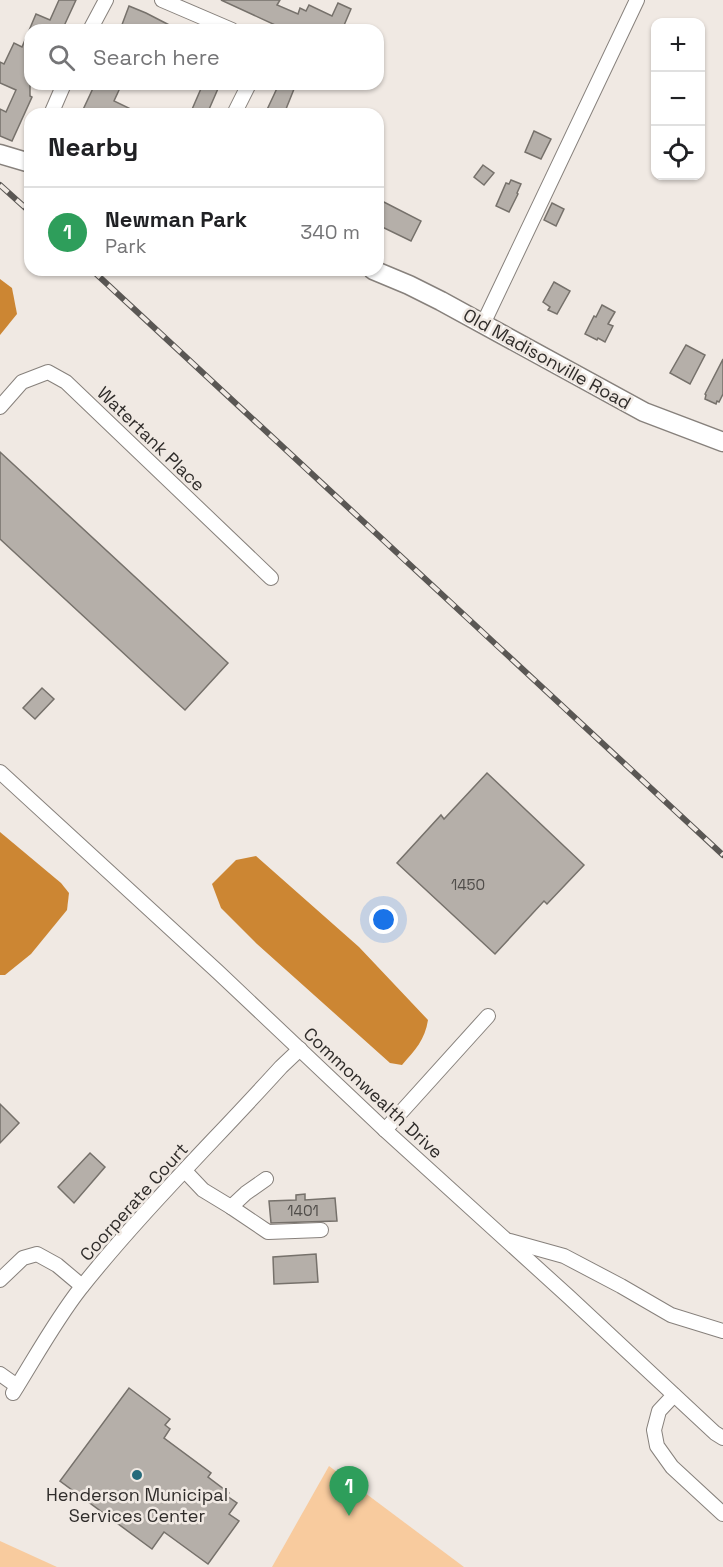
<!DOCTYPE html>
<meta charset="utf-8">
<style>
body{margin:0;font-family:"Space Grotesk",sans-serif;background:#f6f6f6;color:#202124}
.controls{position:absolute;right:18px;top:18px;display:grid;overflow:hidden;border-radius:12px;box-shadow:0 2px 4px #0004}
.controls button{width:54px;height:54px;display:grid;place-items:center;padding:0;border:0;border-bottom:2px solid #e0e0e0;background:#fff;color:#202124;font:30px sans-serif}
.you{position:absolute;left:384px;top:920px;width:21px;height:21px;margin:-15px;border:4px solid #fff;border-radius:50%;background:#1a73e8;box-shadow:0 0 0 9px #1a73e833}
.badge{display:grid;place-items:center;width:39px;height:39px;border-radius:50%;background:#7c3aed;color:#fff;font-size:20px;font-weight:700}
.pin{position:absolute;translate:-50% -50px;filter:drop-shadow(0 2px 3px #0008)}
.pin::after{content:'';position:absolute;top:32px;width:21px;height:18px;background:inherit;clip-path:polygon(0 0,100% 0,50% 100%)}
.list{margin:0;padding:0;list-style:none}
h2{display:flex;justify-content:space-between;align-items:center;height:78px;margin:0;padding:0 24px;font-size:26px}
h2 small{font-size:20px;font-weight:400;color:#757577}
.list li{display:grid;grid-template-columns:39px 1fr auto;gap:18px;align-items:center;box-sizing:border-box;height:90px;padding:0 24px;border-top:2px solid #e0e0e0}
.list b{display:block;font-size:22px;white-space:nowrap}
.list p{margin:0;font-size:20px;white-space:nowrap;color:#757577}
.list em{font-size:20px;font-style:normal;color:#757577}
.icon{flex:none;width:33px;height:33px;fill:none;stroke:currentColor;stroke-width:2;stroke-linecap:round;stroke-linejoin:round}
.map{position:relative;flex:none;width:723px;height:1567px;overflow:hidden}
.search{position:absolute;background:#fff;box-shadow:0 2px 4px #0004;left:24px;top:24px;width:360px;height:66px;display:flex;align-items:center;gap:15px;box-sizing:border-box;padding:0 21px;border-radius:18px;color:#757577;font-size:22px}
.panel{position:absolute;background:#fff;box-shadow:0 2px 4px #0004;left:24px;top:108px;width:360px;height:168px;border-radius:18px}
.map>svg:first-child{display:block}
.green{fill:#f8cb9e}
.water{fill:#cc8633}
.building{fill:#b5afa9;stroke:#76716b;stroke-width:1.5}
.lines{fill:none;stroke-linecap:round;stroke-linejoin:round}
.minor-casing{stroke:#87817c;stroke-width:16}
.major-casing{stroke:#87817c;stroke-width:21}
.minor{stroke:#fff;stroke-width:14}
.major{stroke:#fff;stroke-width:18}
.rail-casing{stroke:#5a5754;stroke-width:6}
.rail{stroke:#f0e9e3;stroke-width:4;stroke-dasharray:11;stroke-linecap:butt}
.poi-dot{fill:#266b7b;stroke:#f0e9e3;stroke-width:2}
.labels{text-anchor:middle;stroke-width:5;stroke-linejoin:round;paint-order:stroke}
.number-label{font-size:15px;fill:#504d4a}
.street-label{font-size:18px;fill:#2f2c2a;stroke:#f0e9e3}
.poi-label{font-size:18px;fill:#2f2c2a;stroke:#f0e9e3}
</style>
<div class="map">
<svg width="723" height="1567" viewBox="0 0 723 1567">
<rect width="100%" height="100%" fill="#f0e9e3"/>
<g class="green">
<polygon points="329,1466 464,1567 272,1567"/>
<polygon points="0,1541 57,1567 0,1567"/>
</g>
<g class="water">
<polygon points="0,279 12,288 17,314 0,335"/>
<polygon points="0,832 61,883 69,893 67,910 31,954 5,975 0,975"/>
<path d="M 256,856 L 359,947 L 428,1020 C 425,1040 415,1050 402,1065 L 390,1063 L 257,944 L 221,908 L 212,884 L 236,860 Z"/>
</g>
<g class="building">
<polygon points="59,0 76,0 64,26 73,30 30,30 30,96 32,97 12,141 0,136 0,109 6,112 16,90 0,83 0,62 4,64 14,43 22,47 36,14 50,20"/>
<polygon points="221,0 280,0 277,5 298,14 300,8 306,11 309,5 332,16 338,3 351,9 342,30 332,26 330,30 286,30"/>
<polygon points="129,6 146,13 179,30 120,30"/>
<polygon points="95,84 111,84 120,88 114,101 137,112 136,114 121,114 112,110 111,114 81,114"/>
<polygon points="203,84 220,84 207,114 190,114"/>
<polygon points="279,84 296,84 284,114 265,114"/>
<polygon points="534,131 551,139 541,159 525,152"/>
<polygon points="483,165 494,173 484,185 474,177"/>
<polygon points="511,180 521,184 517,193 518,194 509,212 496,206 506,183 509,184"/>
<polygon points="378,199 421,221 411,241 378,225"/>
<polygon points="552,203 564,209 556,226 544,220"/>
<polygon points="554,282 570,291 557,314 548,310 550,307 543,302"/>
<polygon points="602,305 615,312 608,324 613,326 605,342 598,338 597,340 585,334 594,316 596,317"/>
<polygon points="686,345 705,355 690,384 670,373"/>
<polygon points="723,359 723,394 719,402 717,401 716,404 705,399 706,395 705,394"/>
<polygon points="0,452 228,663 185,710 0,539"/>
<polygon points="42,688 54,699 35,719 23,708"/>
<polygon points="487,773 584,865 547,904 544,901 495,954 397,863 441,815 444,819"/>
<polygon points="0,1104 19,1123 0,1143"/>
<polygon points="90,1153 105,1167 74,1203 58,1187"/>
<polygon points="305,1194 305,1200 335,1198 337,1221 271,1223 269,1201 296,1200 296,1195"/>
<polygon points="316,1254 318,1282 274,1284 273,1257"/>
<polygon points="129,1388 170,1419 165,1425 170,1429 164,1438 211,1473 208,1477 229,1493 227,1496 237,1503 229,1514 239,1521 208,1564 164,1532 152,1549 60,1481"/>
</g>
<g class="lines">
<g class="minor-casing">
<g id="minor">
<polyline points="162,0 232,30"/>
<polyline points="90,30 106,0"/>
<polyline points="51,114 64,84"/>
<polyline points="234,114 249,84"/>
<polyline points="483,324 637,0"/>
<polyline points="0,407 22,382 48,372 66,382 271,578"/>
<polyline points="0,772 218,972 385,1130 569,1297 715,1433 723,1438"/>
<polyline points="385,1130 488,1016"/>
<polyline points="185,1171 203,1190 231,1207 246,1193 266,1179"/>
<polyline points="231,1207 268,1232 321,1230"/>
<polyline points="510,1241 564,1256 621,1286 671,1315 723,1331"/>
<polyline points="0,1280 23,1258 37,1254 57,1265 82,1286"/>
<polyline points="0,1374 17,1386"/>
<path d="M 13,1393 C 35,1358 55,1321 80,1289 C 142,1211 214,1141 281,1067 L 300,1049"/>
<polyline points="674,1395 659,1411 654,1430 657,1446 672,1467 723,1514"/>
</g>
</g>
<g class="major-casing">
<g id="major">
<polyline points="0,154 30,163"/>
<polyline points="373,270 409,285 441,301 644,412 723,442"/>
</g>
</g>
<use href="#minor" class="minor"/>
<use href="#major" class="major"/>
<g class="rail-casing">
<g id="rail">
<polyline points="0,185 30,212"/>
<polyline points="92,270 723,855"/>
</g>
</g>
<use href="#rail" class="rail"/>
</g>
<circle class="poi-dot" cx="137" cy="1475" r="6"/>
<g class="labels">
<g class="number-label">
<text x="468" y="890">1450</text>
<text x="303" y="1216">1401</text>
</g>
<g class="street-label">
<text transform="translate(547 359) rotate(29)" y="6">Old Madisonville Road</text>
<text transform="translate(151 439) rotate(44)" y="6">Watertank Place</text>
<text transform="translate(373 1093) rotate(43)" y="6">Commonwealth Drive</text>
<text transform="translate(134 1202) rotate(-48)" y="6">Coorperate Court</text>
</g>
<g class="poi-label">
<text x="137" y="1501">Henderson Municipal<tspan x="137" dy="21">Services Center</tspan></text>
</g>
</g>
</svg>
<div class="controls">
<button>+</button>
<button>−</button>
<button><svg class="icon" aria-label="locate" viewBox="0 0 24 24"><circle cx="12" cy="12" r="6"/><path d="M12 2v4M12 18v4M2 12h4M18 12h4"/></svg></button>
</div>
<div class="you"></div>
<div class="pin badge" style="left:349px;top:1516px;background:#2e9e5b">1</div>
<div class="search"><svg class="icon" aria-label="search" viewBox="0 0 24 24"><circle cx="10" cy="10" r="6"/><path d="M15 15l6 6"/></svg>Search here</div>
<section class="panel">
<h2>Nearby<small></small></h2>
<ul class="list">
<li><span class="badge" style="background:#2e9e5b">1</span><div><b>Newman Park</b><p>Park</p></div><em>340 m</em></li>
</ul>
</section>
</div>
